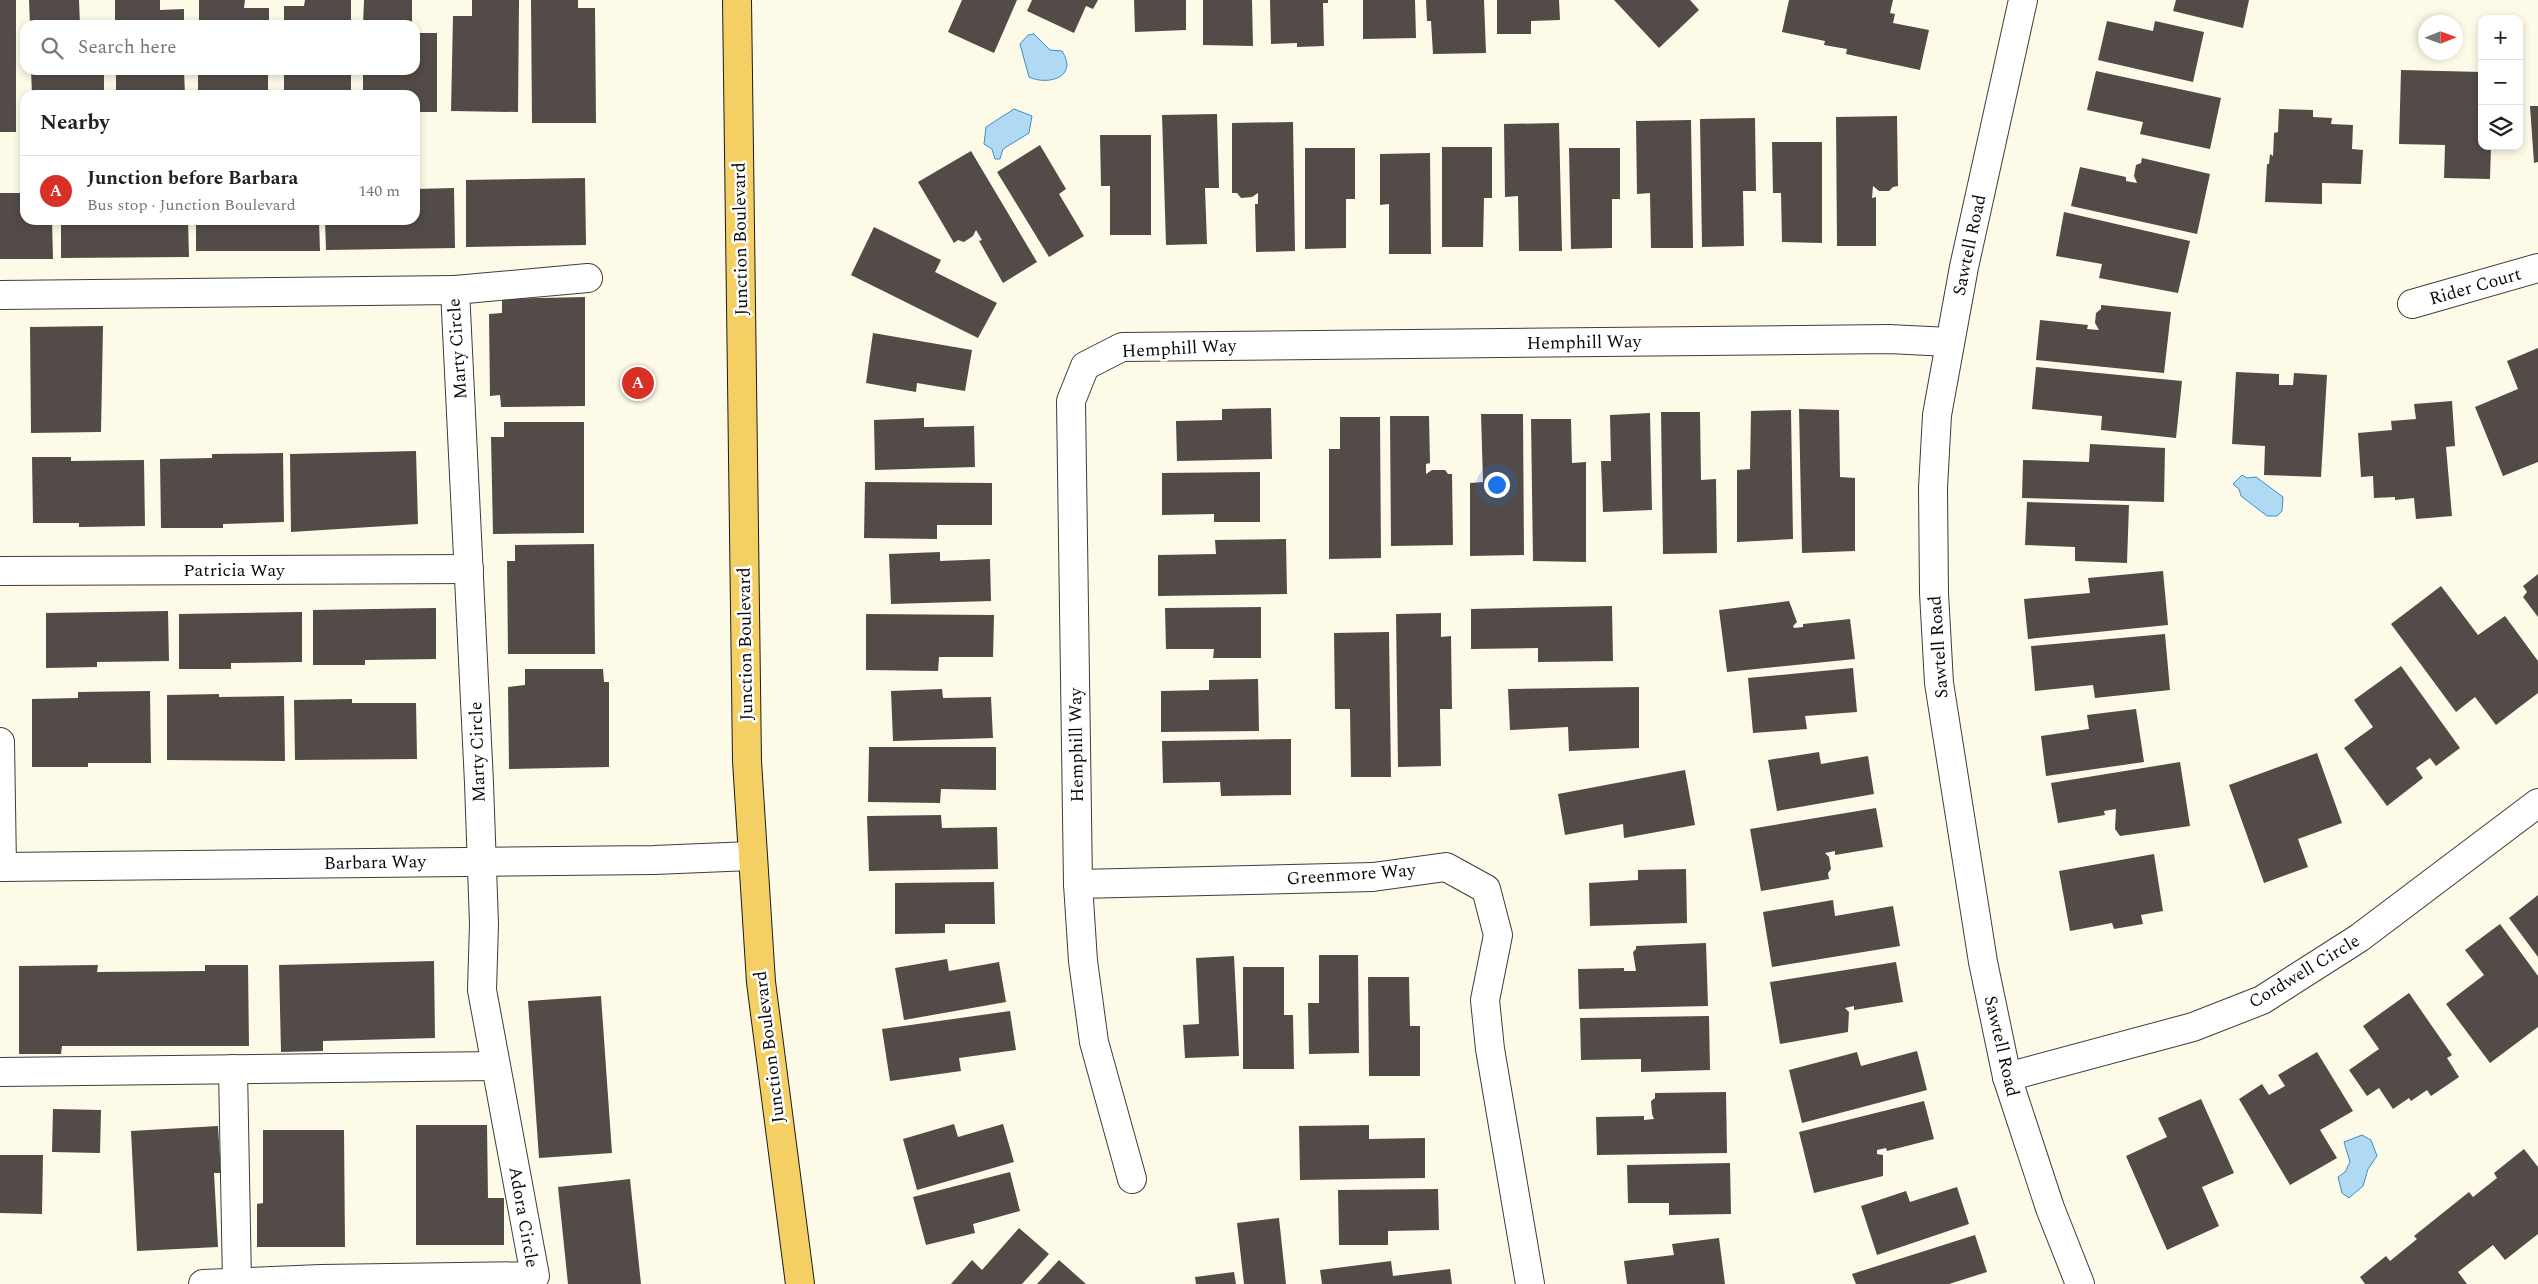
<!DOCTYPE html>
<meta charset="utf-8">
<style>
body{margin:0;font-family:Spectral,serif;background:#f6f6f6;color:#222}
.controls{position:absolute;right:15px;top:15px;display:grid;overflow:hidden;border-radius:10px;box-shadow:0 2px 8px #0003}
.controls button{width:45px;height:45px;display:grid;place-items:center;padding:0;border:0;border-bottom:1px solid #e0e0e0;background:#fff;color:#222;font:25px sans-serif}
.compass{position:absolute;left:2418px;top:15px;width:45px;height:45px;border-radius:50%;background:#fff;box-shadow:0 2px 8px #0003;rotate:89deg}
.you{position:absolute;left:1496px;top:484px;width:18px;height:18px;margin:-12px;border:4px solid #fff;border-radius:50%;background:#1a73e8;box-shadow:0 0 0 8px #1a73e833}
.badge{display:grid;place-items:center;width:32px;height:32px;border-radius:50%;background:#d93025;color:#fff;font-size:16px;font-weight:700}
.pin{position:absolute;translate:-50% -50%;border:2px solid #fff;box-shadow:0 1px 5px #0006}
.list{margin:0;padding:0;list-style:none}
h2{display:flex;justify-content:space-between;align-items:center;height:65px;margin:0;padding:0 20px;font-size:21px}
h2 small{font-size:16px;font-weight:400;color:#767676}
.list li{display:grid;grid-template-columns:32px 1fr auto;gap:15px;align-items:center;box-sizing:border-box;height:70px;padding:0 20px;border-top:1px solid #e0e0e0}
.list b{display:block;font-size:19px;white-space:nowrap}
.list p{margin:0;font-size:16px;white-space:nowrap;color:#767676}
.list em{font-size:16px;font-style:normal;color:#767676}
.icon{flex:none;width:28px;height:28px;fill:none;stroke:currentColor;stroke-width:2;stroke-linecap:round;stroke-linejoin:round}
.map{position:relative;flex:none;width:2538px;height:1284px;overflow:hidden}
.search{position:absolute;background:#fff;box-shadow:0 2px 8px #0003;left:20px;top:20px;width:400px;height:55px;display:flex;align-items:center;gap:12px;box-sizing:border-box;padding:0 18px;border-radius:15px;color:#767676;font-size:19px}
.panel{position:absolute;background:#fff;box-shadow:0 2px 8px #0003;left:20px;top:90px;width:400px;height:135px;border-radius:15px}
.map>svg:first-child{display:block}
.water{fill:#b0daf3;stroke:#3a90c7}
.building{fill:#524b47}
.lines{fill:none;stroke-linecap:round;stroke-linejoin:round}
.minor-casing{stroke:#3d3d3d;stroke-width:30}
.major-casing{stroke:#1b1b1b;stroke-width:30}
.minor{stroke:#fff;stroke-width:28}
.major{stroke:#f3cf64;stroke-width:28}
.labels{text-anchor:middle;stroke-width:5;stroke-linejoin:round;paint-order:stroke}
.street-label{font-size:18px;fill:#0a0a0a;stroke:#fff}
</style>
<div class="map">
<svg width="2538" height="1284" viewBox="0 0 2538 1284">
<rect width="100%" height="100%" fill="#fefae8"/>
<g class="water">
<path d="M 1034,34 L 1050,50 L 1062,51 C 1079,77 1048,86 1029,77 L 1020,44 L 1028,35 Z"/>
<polygon points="1014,109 1032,116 1029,133 1003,149 1000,159 995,159 992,149 984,144 986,127"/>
<polygon points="2242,475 2247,478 2256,477 2283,497 2282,511 2277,516 2267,516 2241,496 2239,489 2233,484"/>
<polygon points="2362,1135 2371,1140 2377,1156 2368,1169 2363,1186 2349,1198 2342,1193 2338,1177 2345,1172 2350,1162 2344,1142"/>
</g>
<g class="building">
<rect x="0" y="0" width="16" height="132"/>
<polygon points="29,0 79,0 80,25 30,25"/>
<polygon points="115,0 160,0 160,10 184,9 184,25 115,25"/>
<polygon points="199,0 245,0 244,8 269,8 269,25 199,25"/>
<polygon points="305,0 351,0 351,25 284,25 284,6 304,6"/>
<polygon points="364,0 412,0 412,25 363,25"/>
<polygon points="472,0 519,0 518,112 451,111 453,16 472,16"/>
<polygon points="531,0 578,0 578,8 595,8 596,123 532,123"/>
<polygon points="962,0 1017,0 994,53 948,32"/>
<polygon points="1032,0 1098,0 1093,9 1086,6 1074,33 1027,11"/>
<polygon points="1134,0 1186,0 1186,30 1135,32"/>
<polygon points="1203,0 1252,0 1253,46 1203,45"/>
<polygon points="1270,0 1328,0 1328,3 1323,3 1324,46 1297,47 1297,43 1271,44"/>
<polygon points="1363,0 1415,0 1416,38 1363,39"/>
<polygon points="1426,0 1484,0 1486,53 1433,54 1431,21 1427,21"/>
<polygon points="1497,0 1559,0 1560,20 1531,21 1531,34 1497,34"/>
<polygon points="1614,0 1690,0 1699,10 1659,48"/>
<polygon points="1789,0 1893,0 1890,13 1895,14 1893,23 1929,30 1920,70 1846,54 1847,49 1824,45 1825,41 1782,32"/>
<polygon points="2176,0 2249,0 2243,28 2173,11"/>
<polygon points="2107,21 2153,31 2155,21 2204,32 2193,82 2098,60"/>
<polygon points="415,33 437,33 437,112 415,112 415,95 363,95 363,70 415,70"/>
<polygon points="31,70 104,70 104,95 32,95"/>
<polygon points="116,70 184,70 185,95 116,95"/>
<rect x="198" y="70" width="70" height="25"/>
<rect x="284" y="70" width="67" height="25"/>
<polygon points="2401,70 2482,72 2482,146 2491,146 2490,179 2444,178 2445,145 2399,144"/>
<polygon points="2096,71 2221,98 2210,149 2140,134 2143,122 2087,110"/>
<polygon points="2530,106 2538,106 2538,162 2534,163"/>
<polygon points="2279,109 2313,110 2313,117 2332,118 2331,124 2353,125 2352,149 2363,150 2361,184 2322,183 2322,204 2265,202 2267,164 2269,164 2270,154 2273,156 2274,133 2278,132"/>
<polygon points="1217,114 1219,188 1205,188 1207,244 1166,245 1162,115"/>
<polygon points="1897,116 1898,186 1893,187 1889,191 1879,191 1873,186 1872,198 1876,197 1876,246 1837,246 1836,117"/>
<polygon points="1755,118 1756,191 1743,191 1744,246 1702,247 1700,119"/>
<polygon points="1691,120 1693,248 1651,248 1650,193 1637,194 1636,121"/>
<polygon points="1293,122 1295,251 1256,252 1255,204 1258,204 1258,193 1252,197 1241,198 1237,193 1232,193 1232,123"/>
<polygon points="1559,123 1562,251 1519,251 1518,196 1505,197 1504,124"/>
<polygon points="1100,135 1151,135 1151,235 1110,235 1110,186 1101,186"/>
<polygon points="1772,142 1822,142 1822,243 1782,242 1781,193 1773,193"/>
<polygon points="1040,145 1066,189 1059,194 1084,236 1049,257 997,172"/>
<polygon points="1442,147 1492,147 1492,198 1484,198 1483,247 1442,247"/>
<polygon points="1305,148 1355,148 1355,199 1346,199 1346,248 1305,249"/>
<polygon points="1569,148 1620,148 1620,199 1612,199 1612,248 1571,249"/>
<polygon points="971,151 1037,262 1003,283 979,241 982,240 976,230 973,236 964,242 958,240 954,243 918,182"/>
<polygon points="1430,153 1431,254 1389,254 1389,204 1380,205 1380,154"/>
<polygon points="2142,158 2210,174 2197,234 2071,206 2080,167 2126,177 2126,181 2137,183 2134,176 2136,165 2141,163"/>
<polygon points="585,178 586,245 466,247 466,180"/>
<polygon points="454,188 455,248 326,250 325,220 415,220 415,189"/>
<polygon points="0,193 25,193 25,220 52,220 53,259 0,259"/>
<polygon points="2064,212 2190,241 2178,293 2099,278 2102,264 2056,256"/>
<polygon points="61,220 188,220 189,257 61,258"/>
<polygon points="196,220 319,220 320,251 196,251"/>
<polygon points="874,227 941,260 935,272 997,303 978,338 851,275"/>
<polygon points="585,297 585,406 501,407 500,395 490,396 489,314 502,313 502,299"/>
<polygon points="2101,305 2171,312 2164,373 2036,360 2040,320 2088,325 2087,329 2099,330 2095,323 2096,313 2101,309"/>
<polygon points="103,326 101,432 31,433 30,327"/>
<polygon points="873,333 972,350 965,391 917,383 916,392 866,383"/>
<polygon points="2538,348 2538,462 2503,476 2475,407 2518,389 2507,361"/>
<polygon points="2036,367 2182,381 2176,438 2101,430 2102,416 2032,409"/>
<polygon points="2236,372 2279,374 2279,385 2293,385 2294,373 2327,375 2321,477 2264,475 2265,446 2232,444"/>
<polygon points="2452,401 2455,446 2446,447 2452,516 2416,519 2414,498 2395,500 2395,497 2374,498 2373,476 2361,477 2358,433 2392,430 2391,421 2416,419 2414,404"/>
<polygon points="1271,408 1272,459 1177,461 1176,421 1222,420 1222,409"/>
<polygon points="1799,409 1839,410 1840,477 1855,478 1855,551 1802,553"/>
<polygon points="1791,410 1793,539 1737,542 1737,470 1750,469 1751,411"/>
<polygon points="1661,412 1700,412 1701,480 1716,479 1717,553 1663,554"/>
<polygon points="1650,413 1652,510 1603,512 1601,461 1611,461 1610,415"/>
<polygon points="1481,414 1523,414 1524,555 1470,556 1470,483 1483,482"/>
<polygon points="1390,416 1429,416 1430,463 1426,464 1426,474 1432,470 1445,470 1448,474 1452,474 1453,545 1391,546"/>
<polygon points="1340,417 1380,417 1381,558 1329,559 1329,449 1340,449"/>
<polygon points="924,418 924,427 974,426 975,467 875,470 874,420"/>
<polygon points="1531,419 1571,419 1572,463 1586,462 1586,562 1533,561"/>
<polygon points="504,422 584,422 584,533 493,534 491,437 504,437"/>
<polygon points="2090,444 2165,448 2164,502 2022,498 2023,460 2089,462"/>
<polygon points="416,451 418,524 291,532 290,454"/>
<polygon points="283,453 284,522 223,524 223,528 161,528 160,459 212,458 212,454"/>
<polygon points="32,457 71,457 71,461 144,460 145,526 79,527 79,523 33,523"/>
<polygon points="1260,472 1260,522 1214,522 1214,514 1162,515 1162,473"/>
<polygon points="865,482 992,483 992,525 937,525 937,539 864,538"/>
<polygon points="2027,502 2129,505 2127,563 2075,561 2075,547 2025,545"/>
<polygon points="1286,539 1287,594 1158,596 1158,555 1216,554 1215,540"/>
<polygon points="594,544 595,654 508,654 507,561 515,561 515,545"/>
<polygon points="940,552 940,561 990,559 991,601 891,604 889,554"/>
<polygon points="2163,571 2168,625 2028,639 2024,599 2090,593 2088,578"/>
<polygon points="2538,574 2538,617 2523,597 2527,592 2523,586"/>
<polygon points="2441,586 2478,635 2505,616 2538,661 2538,693 2496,725 2475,697 2456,712 2391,624"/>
<polygon points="1789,601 1797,622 1793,626 1794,628 1803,627 1803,624 1850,619 1855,659 1727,672 1719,610"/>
<polygon points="1612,606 1613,661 1538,662 1538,648 1471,649 1471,609"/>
<polygon points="1261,607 1261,658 1213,658 1214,649 1166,649 1165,608"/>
<polygon points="436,608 436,659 365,660 365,665 313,665 313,610"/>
<polygon points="168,611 169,661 97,662 97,667 46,668 46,613"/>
<polygon points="302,612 302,662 231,663 231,669 179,669 179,614"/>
<polygon points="1441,613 1441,637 1451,636 1452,709 1440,709 1441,766 1398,767 1396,614"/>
<polygon points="866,614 994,615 993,657 939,657 938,671 866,670"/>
<polygon points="1389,632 1391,777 1351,777 1350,709 1335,709 1334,633"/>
<polygon points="2165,634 2170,690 2095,698 2093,685 2035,691 2031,646"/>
<polygon points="2401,666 2460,748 2436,766 2430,758 2416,768 2423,778 2387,806 2344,748 2373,727 2354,700"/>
<polygon points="1853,668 1857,712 1805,716 1807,729 1753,733 1748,678"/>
<polygon points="525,669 603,669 604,682 609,682 609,767 509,769 508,687 525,685"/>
<polygon points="1258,679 1259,731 1161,732 1161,691 1209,690 1209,680"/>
<polygon points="1639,687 1639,748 1569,751 1568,727 1510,730 1508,689"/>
<polygon points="942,689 943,698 991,697 993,738 893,741 891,691"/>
<polygon points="150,691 151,763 88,763 88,767 32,767 32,699 78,698 78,692"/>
<polygon points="219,694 219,697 284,696 285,761 167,760 167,695"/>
<polygon points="352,699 352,703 416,703 417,759 295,760 294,700"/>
<polygon points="2136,709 2144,762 2046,776 2041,736 2089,729 2087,715"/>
<polygon points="1291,739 1291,795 1221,796 1220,782 1163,783 1162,741"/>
<polygon points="869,747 996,747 996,790 941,789 940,803 868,802"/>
<polygon points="1819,752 1821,764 1868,756 1874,794 1777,811 1768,760"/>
<polygon points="2317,753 2342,823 2298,839 2308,867 2264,883 2229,785"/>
<polygon points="2180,762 2190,826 2120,836 2115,829 2116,809 2104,811 2105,815 2058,823 2051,783"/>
<polygon points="1685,770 1695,825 1624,838 1623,824 1565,835 1558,794"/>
<polygon points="1876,808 1883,847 1835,855 1835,851 1825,853 1829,857 1831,869 1828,873 1829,879 1761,891 1750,829"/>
<polygon points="941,815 942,828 997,827 998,869 869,871 867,816"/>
<polygon points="2154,854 2163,911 2141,915 2143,924 2114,929 2112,923 2070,931 2059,871"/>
<polygon points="1686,869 1687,923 1590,926 1589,883 1638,880 1638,870"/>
<polygon points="994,882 995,924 945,924 945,933 895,934 895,883"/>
<polygon points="2538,895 2538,957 2509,918"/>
<polygon points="1833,900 1835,916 1893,906 1900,946 1772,967 1763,912"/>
<polygon points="2500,924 2538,976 2538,1027 2490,1063 2446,1004 2484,975 2465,950"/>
<polygon points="1706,943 1708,1006 1579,1009 1578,969 1624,968 1624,971 1636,971 1633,952 1636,949 1636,946"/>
<polygon points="1319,955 1358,955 1359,1053 1309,1054 1308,1003 1319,1003"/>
<polygon points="1234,956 1239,1056 1185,1058 1183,1025 1199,1024 1196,958"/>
<polygon points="947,959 949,971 999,962 1006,1002 904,1020 895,968"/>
<polygon points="434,961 435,1038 323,1041 323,1051 281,1052 279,965"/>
<polygon points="1896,962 1903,1002 1854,1010 1854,1006 1845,1008 1849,1012 1848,1032 1780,1044 1770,982"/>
<polygon points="98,965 97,972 205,971 205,965 248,965 249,1046 62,1046 61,1054 19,1054 19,966"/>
<polygon points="1243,967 1284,967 1284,1015 1293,1015 1294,1069 1243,1069"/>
<polygon points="1368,977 1409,977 1410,1026 1420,1026 1420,1076 1369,1076"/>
<polygon points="2409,993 2452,1055 2447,1058 2459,1077 2431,1096 2427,1090 2411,1101 2409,1098 2393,1109 2379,1088 2367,1096 2349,1070 2379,1049 2363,1026"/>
<polygon points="601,996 612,1153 539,1158 528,1001"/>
<polygon points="1010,1011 1016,1050 959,1058 961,1071 890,1081 882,1029"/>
<polygon points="1709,1016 1710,1070 1641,1072 1641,1059 1581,1060 1580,1018"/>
<polygon points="1917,1051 1927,1090 1802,1123 1789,1070 1857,1052 1861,1066"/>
<polygon points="2317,1052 2353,1111 2320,1130 2337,1158 2290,1185 2239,1099 2262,1084 2269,1095 2285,1086 2278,1075"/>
<polygon points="1726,1092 1727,1153 1597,1155 1596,1117 1644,1116 1644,1120 1654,1119 1652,1114 1651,1101 1655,1098 1655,1093"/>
<polygon points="2201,1099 2234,1173 2202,1187 2219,1226 2167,1250 2126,1156 2167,1137 2158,1118"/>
<polygon points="1924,1101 1934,1139 1887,1151 1886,1148 1877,1150 1877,1154 1883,1155 1883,1176 1814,1193 1799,1132"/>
<polygon points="53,1109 101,1110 100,1153 52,1152"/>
<polygon points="954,1124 958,1137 1003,1124 1014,1162 917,1190 903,1139"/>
<polygon points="416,1125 487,1125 488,1198 504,1198 504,1245 416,1245"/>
<polygon points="1369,1125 1369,1139 1425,1138 1425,1178 1300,1180 1299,1126"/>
<polygon points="218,1126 221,1173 214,1173 218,1247 137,1251 131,1131"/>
<polygon points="263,1130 344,1130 345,1247 257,1247 257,1204 263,1203"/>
<polygon points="2524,1149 2538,1167 2538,1234 2505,1260 2493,1245 2458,1272 2467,1284 2365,1284 2360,1277 2386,1256 2390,1261 2417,1239 2414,1236 2469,1192 2473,1197 2497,1178 2494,1173"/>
<polygon points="0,1155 43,1155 42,1214 0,1213"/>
<polygon points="1730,1163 1731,1214 1669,1215 1669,1203 1628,1203 1627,1165"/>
<polygon points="1010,1172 1020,1211 973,1224 975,1233 926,1245 913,1197"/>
<polygon points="630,1179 641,1284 568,1284 558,1187"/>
<polygon points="1957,1187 1969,1224 1877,1255 1861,1206 1906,1191 1910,1202"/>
<polygon points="1438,1189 1439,1230 1388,1231 1388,1245 1339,1245 1338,1190"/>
<polygon points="1279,1218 1286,1284 1244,1284 1237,1223"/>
<polygon points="1019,1228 1049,1254 1022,1284 951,1284 972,1260 982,1270"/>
<polygon points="1975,1235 1987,1272 1949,1284 1856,1284 1852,1274"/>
<polygon points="1719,1238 1725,1284 1627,1284 1624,1261 1674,1255 1672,1244"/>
<polygon points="1059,1260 1086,1284 1037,1284"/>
<polygon points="1391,1261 1393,1276 1450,1269 1452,1284 1322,1284 1320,1270"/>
<polygon points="1234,1272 1236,1284 1196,1284 1195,1277"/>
</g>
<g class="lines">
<g class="minor-casing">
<g id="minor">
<polyline points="2023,0 1964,267 1937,415 1933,488 1934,593 1939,683 1983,962 2007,1077 2050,1208 2080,1284"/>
<polyline points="455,290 588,278"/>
<polyline points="0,295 455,290 479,783 484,924 482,990 535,1276 321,1279 203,1284"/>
<polyline points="2412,304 2538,268"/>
<polyline points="0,571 469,569"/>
<polyline points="0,742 2,867"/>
<polyline points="0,867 654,860 751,856"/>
<polyline points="1078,884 1373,877 1446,867 1486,889 1498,935 1485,1000 1490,1049 1530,1284"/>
<polyline points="233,1069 237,1283"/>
<polyline points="0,1072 496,1066"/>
<polyline points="2007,1077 2193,1027 2262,1000 2359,938 2538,803"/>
<polyline points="1132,1179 1094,1042 1083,961 1078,884 1071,401 1085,366 1122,347 1889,339 1949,342"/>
</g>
</g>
<g class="major-casing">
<polyline id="major" points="737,0 747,761 761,982 800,1284"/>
</g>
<use href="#minor" class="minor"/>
<use href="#major" class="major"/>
</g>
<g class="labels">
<g class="street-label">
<text transform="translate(740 239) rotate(-91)" y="6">Junction Boulevard</text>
<text transform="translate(1969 245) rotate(-78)" y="6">Sawtell Road</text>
<text transform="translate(2475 286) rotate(-16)" y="6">Rider Court</text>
<text transform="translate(1584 342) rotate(-1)" y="6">Hemphill Way</text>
<text transform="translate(1179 348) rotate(-3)" y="6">Hemphill Way</text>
<text transform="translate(457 349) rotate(-94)" y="6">Marty Circle</text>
<text x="234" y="576">Patricia Way</text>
<text transform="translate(745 644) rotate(-91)" y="6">Junction Boulevard</text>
<text transform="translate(1938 647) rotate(-94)" y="6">Sawtell Road</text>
<text transform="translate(1076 745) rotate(-91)" y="6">Hemphill Way</text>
<text transform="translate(477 752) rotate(-92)" y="6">Marty Circle</text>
<text transform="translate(375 862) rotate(-1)" y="6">Barbara Way</text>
<text transform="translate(1351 874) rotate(-4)" y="6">Greenmore Way</text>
<text transform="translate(2304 971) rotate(-31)" y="6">Cordwell Circle</text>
<text transform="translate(2002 1046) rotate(77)" y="6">Sawtell Road</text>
<text transform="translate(769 1047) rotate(-97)" y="6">Junction Boulevard</text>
<text transform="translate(524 1217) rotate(80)" y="6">Adora Circle</text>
</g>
</g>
</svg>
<div class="controls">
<button>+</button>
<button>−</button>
<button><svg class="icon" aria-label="layers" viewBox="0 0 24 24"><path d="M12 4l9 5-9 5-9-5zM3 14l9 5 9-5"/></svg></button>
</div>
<svg class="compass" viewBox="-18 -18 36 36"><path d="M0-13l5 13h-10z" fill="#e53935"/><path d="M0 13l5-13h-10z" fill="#767676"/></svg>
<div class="you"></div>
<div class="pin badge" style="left:638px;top:383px">A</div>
<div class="search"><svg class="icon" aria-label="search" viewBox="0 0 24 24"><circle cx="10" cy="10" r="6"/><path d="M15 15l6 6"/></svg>Search here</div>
<section class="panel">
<h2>Nearby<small></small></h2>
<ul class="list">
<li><span class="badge">A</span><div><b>Junction before Barbara</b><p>Bus stop · Junction Boulevard</p></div><em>140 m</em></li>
</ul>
</section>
</div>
